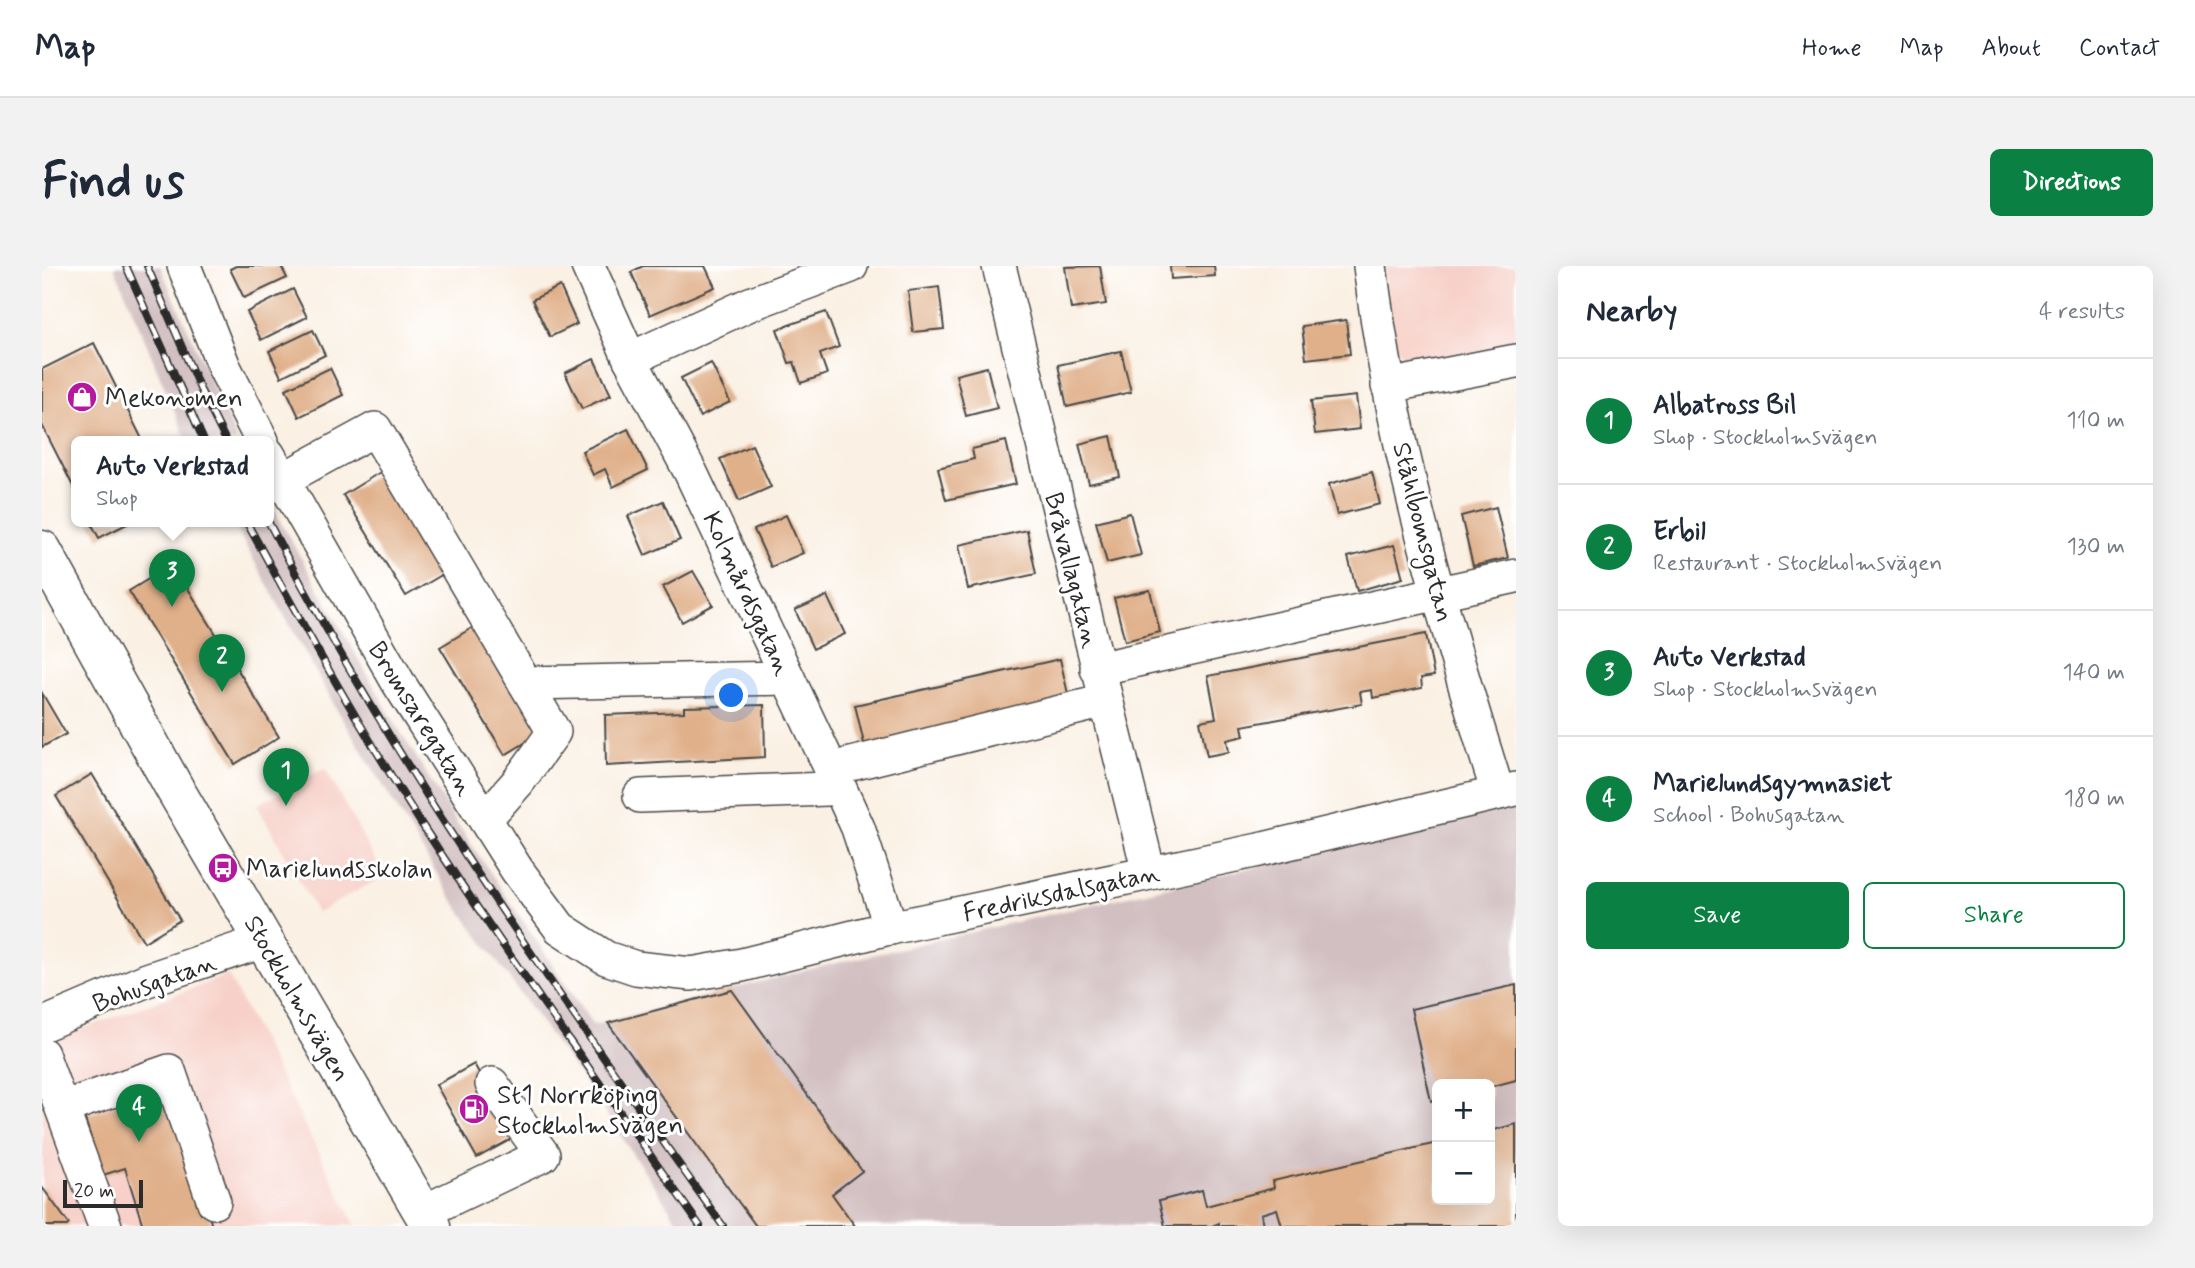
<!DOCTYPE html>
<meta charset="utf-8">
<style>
body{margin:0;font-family:Mynerve,sans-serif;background:#f2f2f3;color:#1f2937}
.controls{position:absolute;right:21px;bottom:21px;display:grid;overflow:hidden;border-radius:10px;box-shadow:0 7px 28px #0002}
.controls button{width:63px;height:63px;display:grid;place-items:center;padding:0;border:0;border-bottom:2px solid #e0e1e3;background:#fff;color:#1f2937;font:35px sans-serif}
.scale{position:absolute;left:21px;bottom:18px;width:80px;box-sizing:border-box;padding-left:7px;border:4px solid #2b2b2b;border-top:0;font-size:19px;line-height:24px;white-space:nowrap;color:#2b2b2b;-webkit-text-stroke:5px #fff;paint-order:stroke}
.you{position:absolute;left:690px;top:430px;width:24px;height:24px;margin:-18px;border:5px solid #fff;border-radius:50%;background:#1a73e8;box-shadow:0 0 0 10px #1a73e833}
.badge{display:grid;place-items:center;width:46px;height:46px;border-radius:50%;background:#0b8043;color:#fff;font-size:23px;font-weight:700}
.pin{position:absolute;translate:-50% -58px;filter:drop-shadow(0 2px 4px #0008)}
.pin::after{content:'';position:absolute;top:37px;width:24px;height:21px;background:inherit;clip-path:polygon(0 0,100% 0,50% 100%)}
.popup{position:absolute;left:29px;top:170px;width:203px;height:91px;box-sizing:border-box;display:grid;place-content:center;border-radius:10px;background:#fff;filter:drop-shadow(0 2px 5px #0005);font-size:23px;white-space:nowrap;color:#747a83}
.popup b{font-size:26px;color:#1f2937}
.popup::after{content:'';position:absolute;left:50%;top:100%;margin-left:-14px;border:14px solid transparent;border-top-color:#fff}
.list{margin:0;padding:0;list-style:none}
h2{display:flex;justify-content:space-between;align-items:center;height:91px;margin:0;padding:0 28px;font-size:30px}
h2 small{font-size:23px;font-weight:400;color:#747a83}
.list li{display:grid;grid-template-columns:46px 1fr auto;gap:21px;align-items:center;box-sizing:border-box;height:126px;padding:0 28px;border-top:2px solid #e0e1e3}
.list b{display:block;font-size:26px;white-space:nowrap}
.list p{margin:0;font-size:23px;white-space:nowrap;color:#747a83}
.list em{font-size:23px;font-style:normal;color:#747a83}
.actions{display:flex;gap:14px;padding:21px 28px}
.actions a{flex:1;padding:16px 0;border:2px solid #0b8043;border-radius:10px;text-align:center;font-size:24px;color:#0b8043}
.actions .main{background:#0b8043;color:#fff}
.map{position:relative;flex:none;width:1474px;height:960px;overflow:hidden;border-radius:10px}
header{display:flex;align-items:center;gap:42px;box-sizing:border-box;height:98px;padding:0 35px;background:#fff;border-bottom:2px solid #e0e1e3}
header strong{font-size:33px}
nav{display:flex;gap:38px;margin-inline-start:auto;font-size:24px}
.intro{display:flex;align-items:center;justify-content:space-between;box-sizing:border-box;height:168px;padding:0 42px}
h1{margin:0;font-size:49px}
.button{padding:18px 32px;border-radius:10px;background:#0b8043;color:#fff;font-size:24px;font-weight:700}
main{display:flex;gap:42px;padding:0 42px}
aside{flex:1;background:#fff;border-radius:10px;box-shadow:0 7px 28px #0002}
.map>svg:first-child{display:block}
.built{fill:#f7d1c9}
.industrial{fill:#d2bfc1;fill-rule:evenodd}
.building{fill:#e0b08a}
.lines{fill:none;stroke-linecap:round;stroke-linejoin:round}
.minor-casing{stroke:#4a4947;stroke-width:36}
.major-casing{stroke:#4a4947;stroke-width:41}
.minor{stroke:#fff;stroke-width:33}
.major{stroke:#fff;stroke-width:38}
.rail-casing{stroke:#2b2b2b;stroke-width:8}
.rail{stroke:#fff;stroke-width:5;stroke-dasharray:16;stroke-linecap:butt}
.labels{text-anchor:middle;stroke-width:6;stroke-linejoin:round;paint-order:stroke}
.poi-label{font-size:26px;fill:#2b2b2b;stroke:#fff;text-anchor:start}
.street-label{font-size:26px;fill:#2b2b2b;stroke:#fff}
</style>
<header>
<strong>Map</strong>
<nav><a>Home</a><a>Map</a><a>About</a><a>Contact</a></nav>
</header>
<div class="intro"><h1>Find us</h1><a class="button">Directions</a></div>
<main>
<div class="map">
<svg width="1474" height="960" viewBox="0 0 1474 960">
<rect width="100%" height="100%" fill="#fff"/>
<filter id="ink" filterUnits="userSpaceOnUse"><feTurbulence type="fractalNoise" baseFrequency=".0143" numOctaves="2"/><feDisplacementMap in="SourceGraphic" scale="14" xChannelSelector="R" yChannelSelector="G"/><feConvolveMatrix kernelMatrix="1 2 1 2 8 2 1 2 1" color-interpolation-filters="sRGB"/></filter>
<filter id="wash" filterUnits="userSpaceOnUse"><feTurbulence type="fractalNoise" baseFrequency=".00686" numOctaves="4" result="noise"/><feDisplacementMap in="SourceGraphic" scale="28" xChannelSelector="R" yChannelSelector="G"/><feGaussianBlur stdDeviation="1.57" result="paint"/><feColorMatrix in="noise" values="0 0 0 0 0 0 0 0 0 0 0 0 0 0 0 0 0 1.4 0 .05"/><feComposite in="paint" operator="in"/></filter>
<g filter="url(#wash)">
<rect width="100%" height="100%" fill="#faf0e3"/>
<g class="built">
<polygon points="1342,0 1474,0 1474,83 1385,101 1364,93 1349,77"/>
<polygon points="283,502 342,610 275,647 215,539"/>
<polygon points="186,709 314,960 0,960 0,778"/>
</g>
<g class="industrial">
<polygon points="72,0 118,0 195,175 145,175"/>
<path d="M 226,234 L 356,462 L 417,560 L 551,759 L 756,706 L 1474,541 L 1474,960 L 639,960 L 554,833 L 411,634 L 295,444 L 190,255 L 226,255 ZM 1395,818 L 1448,818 L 1448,934 L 1395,934 Z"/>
</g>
<g id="blocks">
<g class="building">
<polygon points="194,0 239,0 245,12 202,32 188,3"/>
<polygon points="601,0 663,0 673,21 608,49 589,6"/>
<polygon points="1058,0 1064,38 1029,43 1023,1"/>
<polygon points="1128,0 1172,0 1173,10 1129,13"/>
<polygon points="518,20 535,58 508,71 490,34"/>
<polygon points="897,21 902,63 871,66 866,25"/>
<polygon points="251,23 265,51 219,74 205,46"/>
<polygon points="784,46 797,81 778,88 785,108 759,117 752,96 747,97 735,63"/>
<polygon points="1304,54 1308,88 1264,93 1260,60"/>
<polygon points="271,64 283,89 239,111 227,85"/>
<polygon points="52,77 101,175 34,175 34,226 0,159 0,103"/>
<polygon points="1079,85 1089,126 1025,141 1016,99"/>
<polygon points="552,93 569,129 540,143 523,107"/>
<polygon points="669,97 688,136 658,151 639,112"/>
<polygon points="945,101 955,142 924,150 914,109"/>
<polygon points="288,102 301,129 257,151 244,123"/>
<polygon points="1314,130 1318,163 1273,168 1269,135"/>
<polygon points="586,163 606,204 571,221 563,203 551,209 540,185"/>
<polygon points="1069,170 1078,211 1047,218 1037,178"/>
<polygon points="964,175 974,218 904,234 896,202 932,193 930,183"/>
<polygon points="710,179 729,221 697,235 678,193"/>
<polygon points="340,205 403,307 364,330 301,229"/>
<polygon points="1330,206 1338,238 1295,249 1287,218"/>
<polygon points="621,235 638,274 603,289 586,250"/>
<polygon points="1454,241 1466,292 1431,300 1419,250"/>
<polygon points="1088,247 1099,289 1065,297 1054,256"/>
<polygon points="744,249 761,287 729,301 712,264"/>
<polygon points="48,255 91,255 57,272"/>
<polygon points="985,264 994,308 926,323 917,279"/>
<polygon points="1352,279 1361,312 1315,325 1306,291"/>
<polygon points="131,298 237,471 193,498 87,325"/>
<polygon points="651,305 671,339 640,356 621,321"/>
<polygon points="1108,324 1118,366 1083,375 1072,332"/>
<polygon points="785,330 803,368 771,383 753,344"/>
<polygon points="438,357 502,465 463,489 398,381"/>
<polygon points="1384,368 1392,410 1379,412 1380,422 1331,432 1330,424 1318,426 1320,438 1200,460 1202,470 1185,474 1187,486 1165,490 1158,455 1174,452 1166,410"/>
<polygon points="1018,393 1029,441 824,486 813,439"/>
<polygon points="0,427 24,468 0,481"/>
<polygon points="722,439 723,491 564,500 563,449 642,446 642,441"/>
<polygon points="50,508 138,654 102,676 14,530"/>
<polygon points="1474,719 1474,814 1448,821 1448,818 1395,818 1395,833 1389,835 1369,743"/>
<polygon points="690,724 820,905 790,928 813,960 714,960 566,757"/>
<polygon points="432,798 473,871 435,892 394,819"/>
<polygon points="126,823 170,960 101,960 83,902 61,909 42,850"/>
<polygon points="1474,858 1474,960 1240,960 1235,943 1219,948 1221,960 1177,960 1177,957 1170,960 1123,960 1117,935 1160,924 1164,940 1232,922 1231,915 1395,877 1395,934 1448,934 1448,865"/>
<polygon points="0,921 27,958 25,960 0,960"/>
</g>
</g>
</g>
<g filter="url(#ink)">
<use href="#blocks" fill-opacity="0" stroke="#4a4947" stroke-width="2"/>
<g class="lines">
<g class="minor-casing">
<g id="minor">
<polyline points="142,0 182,101 220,175"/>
<polyline points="546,0 588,93 649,207 789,503 816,562 849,662"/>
<polyline points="957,0 1107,607"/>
<path d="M 1328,0 C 1350,180 1402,355 1456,527"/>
<polyline points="588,93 708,38 809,0"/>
<polyline points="1346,120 1474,95"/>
<polyline points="226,188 356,416 475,604 518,662 564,692 594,702 649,708 700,699 843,663 1217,584 1474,523"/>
<polyline points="240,214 333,163 512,466 476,516 443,553"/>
<polyline points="1055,403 1474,310"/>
<polyline points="483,417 746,412"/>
<polyline points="789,503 1063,435"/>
<polyline points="598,530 785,523 797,520"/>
<polyline points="0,759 105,714 224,674"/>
<polyline points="0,788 63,960"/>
<polyline points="20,842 127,805 172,936"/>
<polyline points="381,946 501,889 450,818"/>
</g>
</g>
<g class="major-casing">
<polyline id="major" points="0,284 134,525 389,960"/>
</g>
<use href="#minor" class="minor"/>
<use href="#major" class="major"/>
<g class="rail-casing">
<g id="rail">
<polyline points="84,0 162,175"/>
<polyline points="105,0 158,123 184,175"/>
<path d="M 204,255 C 259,356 315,457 377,554 C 467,692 564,825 658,960"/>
<path d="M 226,255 C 354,504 519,732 681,960"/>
</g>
</g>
<use href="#rail" class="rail"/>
</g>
</g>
<defs>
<g id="shop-disc" transform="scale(1.575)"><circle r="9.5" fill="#b5179e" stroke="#fff"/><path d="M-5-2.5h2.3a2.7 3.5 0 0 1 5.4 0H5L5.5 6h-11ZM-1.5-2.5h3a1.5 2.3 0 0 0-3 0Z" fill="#fff"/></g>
<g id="bus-disc" transform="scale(1.575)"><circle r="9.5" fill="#b5179e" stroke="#fff"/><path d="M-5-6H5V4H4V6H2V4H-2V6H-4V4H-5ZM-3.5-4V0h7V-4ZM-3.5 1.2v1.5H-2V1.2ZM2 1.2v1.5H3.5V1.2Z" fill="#fff"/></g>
<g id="fuel-disc" transform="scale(1.575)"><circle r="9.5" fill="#b5179e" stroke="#fff"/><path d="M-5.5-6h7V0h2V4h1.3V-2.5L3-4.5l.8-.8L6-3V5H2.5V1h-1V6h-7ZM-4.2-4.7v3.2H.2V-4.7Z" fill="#fff"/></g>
</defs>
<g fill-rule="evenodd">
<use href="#shop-disc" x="40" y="131"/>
<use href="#bus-disc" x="181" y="602"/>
<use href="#fuel-disc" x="432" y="843"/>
</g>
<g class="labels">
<g class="poi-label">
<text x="63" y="140">Mekonomen</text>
<text x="204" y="611">Marielundsskolan</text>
<text x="455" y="837">St1 Norrköping<tspan x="455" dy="30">Stockholmsvägen</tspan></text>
</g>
<g class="street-label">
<text transform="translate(1382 266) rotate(76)" y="9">Ståhlbomsgatan</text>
<text transform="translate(1031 304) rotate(76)" y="9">Bråvallagatan</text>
<text transform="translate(706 327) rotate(65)" y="9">Kolmårdsgatan</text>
<text transform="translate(380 452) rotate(58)" y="9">Bromsaregatan</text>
<text transform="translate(1019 626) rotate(-12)" y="9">Fredriksdalsgatan</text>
<text transform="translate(112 716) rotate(-20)" y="9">Bohusgatan</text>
<text transform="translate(256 732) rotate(60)" y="9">Stockholmsvägen</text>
</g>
</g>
</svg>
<div class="controls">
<button>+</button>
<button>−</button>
</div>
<div class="scale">20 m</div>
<div class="you"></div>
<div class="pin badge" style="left:244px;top:540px">1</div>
<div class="pin badge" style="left:180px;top:426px">2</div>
<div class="pin badge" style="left:130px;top:341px">3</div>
<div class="popup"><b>Auto Verkstad</b>Shop</div>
<div class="pin badge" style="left:97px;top:876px">4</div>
</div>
<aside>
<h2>Nearby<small>4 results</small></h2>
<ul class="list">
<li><span class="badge">1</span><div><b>Albatross Bil</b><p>Shop · Stockholmsvägen</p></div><em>110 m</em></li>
<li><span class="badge">2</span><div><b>Erbil</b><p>Restaurant · Stockholmsvägen</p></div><em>130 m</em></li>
<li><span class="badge">3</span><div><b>Auto Verkstad</b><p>Shop · Stockholmsvägen</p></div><em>140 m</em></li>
<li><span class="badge">4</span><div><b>Marielundsgymnasiet</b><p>School · Bohusgatan</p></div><em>180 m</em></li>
</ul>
<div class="actions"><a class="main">Save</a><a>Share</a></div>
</aside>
</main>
